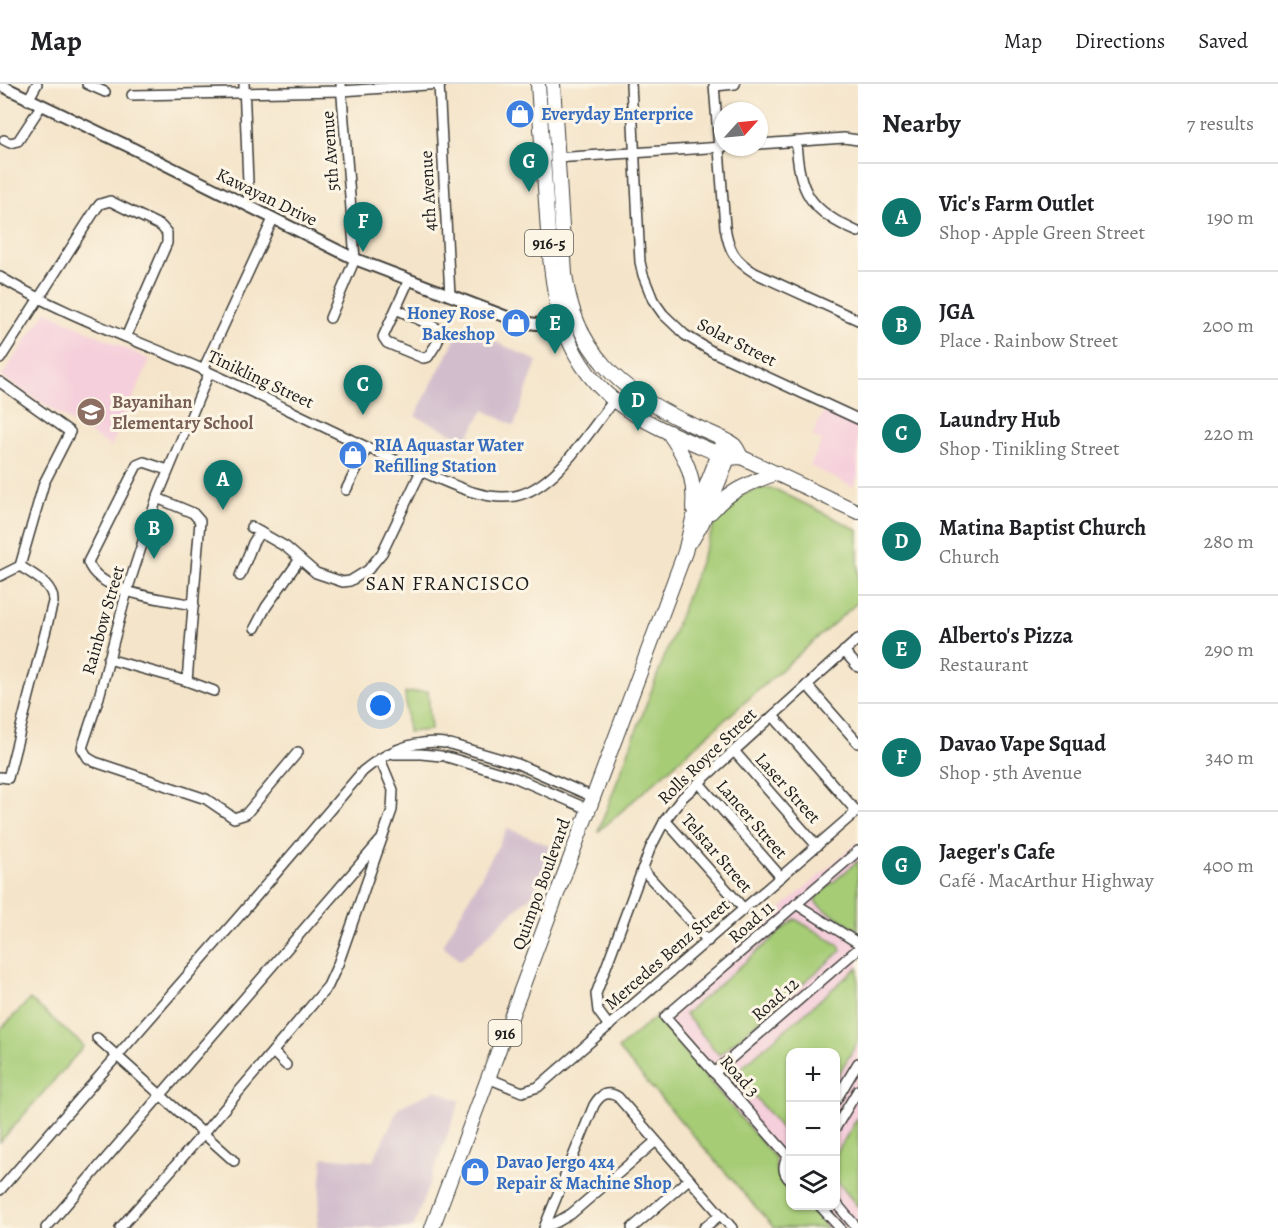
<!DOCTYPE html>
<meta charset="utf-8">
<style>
body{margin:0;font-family:Alegreya,serif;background:#f6f6f6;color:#202124}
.controls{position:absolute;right:18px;bottom:18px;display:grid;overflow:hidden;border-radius:12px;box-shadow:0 2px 4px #0004}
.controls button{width:54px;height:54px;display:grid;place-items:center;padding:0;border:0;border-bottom:2px solid #e0e0e0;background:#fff;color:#202124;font:30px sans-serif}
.compass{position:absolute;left:714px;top:18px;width:54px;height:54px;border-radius:50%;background:#fff;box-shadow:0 2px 4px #0004;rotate:63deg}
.you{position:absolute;left:381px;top:622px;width:21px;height:21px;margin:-15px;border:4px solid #fff;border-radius:50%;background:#1a73e8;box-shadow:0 0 0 9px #1a73e833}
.badge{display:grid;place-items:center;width:39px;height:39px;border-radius:50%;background:#0f766e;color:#fff;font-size:20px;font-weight:700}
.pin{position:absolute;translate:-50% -50px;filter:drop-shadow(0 2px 3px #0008)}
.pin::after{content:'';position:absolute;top:32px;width:21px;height:18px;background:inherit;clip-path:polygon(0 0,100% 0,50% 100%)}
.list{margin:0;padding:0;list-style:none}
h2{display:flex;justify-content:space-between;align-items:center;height:78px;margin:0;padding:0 24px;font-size:26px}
h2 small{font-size:20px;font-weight:400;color:#757577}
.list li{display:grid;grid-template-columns:39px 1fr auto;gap:18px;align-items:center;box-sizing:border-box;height:108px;padding:0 24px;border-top:2px solid #e0e0e0}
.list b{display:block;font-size:22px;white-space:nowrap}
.list p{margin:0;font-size:20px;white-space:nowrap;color:#757577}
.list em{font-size:20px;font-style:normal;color:#757577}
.icon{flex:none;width:33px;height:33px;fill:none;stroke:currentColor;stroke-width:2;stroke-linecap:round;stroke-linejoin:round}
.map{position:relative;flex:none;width:858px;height:1144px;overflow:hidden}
header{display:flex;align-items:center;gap:36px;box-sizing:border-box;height:84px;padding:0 30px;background:#fff;border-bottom:2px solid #e0e0e0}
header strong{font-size:28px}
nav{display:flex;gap:33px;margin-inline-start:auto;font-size:21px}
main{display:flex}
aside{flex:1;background:#fff}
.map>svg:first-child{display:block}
.built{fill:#f5cfdb;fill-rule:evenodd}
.industrial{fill:#d1bdcc}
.green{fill:#a6cc76;stroke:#617449;stroke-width:1.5}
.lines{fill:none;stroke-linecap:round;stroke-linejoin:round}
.minor-casing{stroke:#3c3a36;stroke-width:12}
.tertiary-casing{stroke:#3c3a36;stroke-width:14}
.primary-casing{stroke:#3c3a36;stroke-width:16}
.minor{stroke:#fff;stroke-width:9}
.tertiary{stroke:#fff;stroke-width:10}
.primary{stroke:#fff;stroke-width:14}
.labels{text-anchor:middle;stroke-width:6;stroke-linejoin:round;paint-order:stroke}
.shield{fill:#fcf5e5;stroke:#5f5d58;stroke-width:1.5}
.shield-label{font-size:16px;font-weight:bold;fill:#1c1c1c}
.shop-label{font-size:18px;font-weight:bold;fill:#366cbe;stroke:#fcf5e5;text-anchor:start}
.street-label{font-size:18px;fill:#1c1c1c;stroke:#fcf5e5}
.education-label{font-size:18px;font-weight:bold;fill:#785e54;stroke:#fcf5e5;text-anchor:start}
.neighbourhood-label{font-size:20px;letter-spacing:1.5px;fill:#1c1c1c;stroke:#fcf5e5}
</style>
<header>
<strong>Map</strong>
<nav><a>Map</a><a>Directions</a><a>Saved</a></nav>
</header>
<main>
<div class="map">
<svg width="858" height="1144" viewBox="0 0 858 1144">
<rect width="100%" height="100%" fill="#fcf5e5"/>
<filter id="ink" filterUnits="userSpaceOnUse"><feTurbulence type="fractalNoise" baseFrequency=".0167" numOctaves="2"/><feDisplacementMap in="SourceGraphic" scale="12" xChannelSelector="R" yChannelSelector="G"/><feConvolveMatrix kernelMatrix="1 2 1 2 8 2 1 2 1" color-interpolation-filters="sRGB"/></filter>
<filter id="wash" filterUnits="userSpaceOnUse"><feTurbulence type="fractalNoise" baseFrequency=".008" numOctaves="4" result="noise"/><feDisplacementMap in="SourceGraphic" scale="24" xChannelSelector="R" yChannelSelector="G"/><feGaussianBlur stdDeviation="1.35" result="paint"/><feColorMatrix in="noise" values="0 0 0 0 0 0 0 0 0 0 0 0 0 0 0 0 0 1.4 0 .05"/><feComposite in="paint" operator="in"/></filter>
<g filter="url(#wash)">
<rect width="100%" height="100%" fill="#f4e4c9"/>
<g class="built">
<polygon points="46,227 150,276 111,363 1,293"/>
<polygon points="825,325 858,341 858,393 853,403 810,382 822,357 812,352"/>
<path d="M 858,758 L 858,1144 L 774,1144 L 618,965 ZM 790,968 L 836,968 L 836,1122 L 790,1122 Z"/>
</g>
<g class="industrial">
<polygon points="462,242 537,277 514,342 484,326 466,356 415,332"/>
<polygon points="508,744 552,763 533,810 460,877 443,861"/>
<polygon points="436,1006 460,1017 413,1144 317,1144 323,1073 373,1077 399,1023"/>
</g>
<g class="green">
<path d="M 764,404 L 777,406 L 858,446 L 858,518 L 598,748 L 713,444 C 726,420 736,408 764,404 Z"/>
<polygon points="428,607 431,646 408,648 405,609"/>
<polygon points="858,777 858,846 819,822 815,817 817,812"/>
<polygon points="795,835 839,861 841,867 719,971 685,930"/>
<polygon points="858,883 858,957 836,995 836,968 790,968 790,1055 735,989"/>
<polygon points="30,915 84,962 0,1058 0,946"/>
<path d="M 655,933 L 776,1075 C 774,1089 779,1098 790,1105 L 790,1122 L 808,1122 L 827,1144 L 774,1144 L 618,965 Z"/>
<polygon points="858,1033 858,1123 836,1096 836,1070"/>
</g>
</g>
<g filter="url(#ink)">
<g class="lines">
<g class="minor-casing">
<g id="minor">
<polyline points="87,0 105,8"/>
<polyline points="244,0 249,123"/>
<polyline points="439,0 450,212"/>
<polyline points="631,0 640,178 643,191 653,216 663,230 685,251 713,268 858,335"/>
<path d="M 714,0 L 725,143 C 729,167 734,176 755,189 L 858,236"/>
<polyline points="715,2 735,0"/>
<polyline points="132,11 342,7 441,0"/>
<polyline points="28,16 37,0"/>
<polyline points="4,56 10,59 18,57 41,22"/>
<path d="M 796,57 C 799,109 810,127 858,148"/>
<polyline points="759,60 844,54 858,56"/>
<polyline points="555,74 723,63"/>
<path d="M 0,193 C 64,231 134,255 202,285 C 274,317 344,355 416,385 C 446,397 482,418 515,412 C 556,404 589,347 614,316"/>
<polyline points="396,225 439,245 441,248 437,259 428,273 423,274 387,259 383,253 409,196"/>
<polyline points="330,234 355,175 341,0"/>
<polyline points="0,275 96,125 100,120 110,117 161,142 167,149 167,159 126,253"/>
<polyline points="203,286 273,135"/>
<polyline points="209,289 157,414 127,507 99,613 82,664 88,674 95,678 206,715 234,734 246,730 298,668"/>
<polyline points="0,298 70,348 44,399 20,482"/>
<path d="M 168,386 L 144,378 L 137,381 L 88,478 C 99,510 165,515 194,521"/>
<polyline points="346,406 367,364"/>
<polyline points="157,414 193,429 200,437 187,597"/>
<polyline points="251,443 286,463 316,489 343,498 350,497 368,486 382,469 421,387"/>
<polyline points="0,492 20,482"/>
<polyline points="240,492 253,459 260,448"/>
<polyline points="255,544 266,523 300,475"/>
<polyline points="844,567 858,583"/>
<polyline points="108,575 187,597 214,607"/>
<polyline points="807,601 858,659"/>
<polyline points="773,632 857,728"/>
<polyline points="450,660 518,680 593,713"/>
<polyline points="734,667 817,762"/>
<polyline points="394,670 421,670 441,672"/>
<polyline points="447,673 514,693 588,725"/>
<path d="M 0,693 L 8,694 L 53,518 C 54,500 33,491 20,482"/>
<polyline points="699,699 781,793"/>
<polyline points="665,736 744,825"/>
<polyline points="642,785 708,857"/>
<polyline points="796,820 858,859"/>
<polyline points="609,942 598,927 596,910 650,765 665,736 683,713 858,555"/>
<polyline points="97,954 234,1077"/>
<polyline points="273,968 286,981"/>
<polyline points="714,989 858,865"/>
<polyline points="488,994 522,1008 538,1003 858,726"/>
<polyline points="836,1016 858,979"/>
<polyline points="836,1043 858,1006"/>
<path d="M 790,1072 C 782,1079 782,1089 790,1096"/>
<polyline points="789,1073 665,933 858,767"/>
<path d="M 0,1106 L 242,829 L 363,687 C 386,668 414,655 445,659"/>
<polyline points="836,1119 857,1144"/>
<polyline points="820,1122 840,1144"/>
<polyline points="545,1143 557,1138 571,1130 656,1057"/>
<polyline points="46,1144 380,757"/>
<polyline points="120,1144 203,1050 328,902 338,880 392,726 393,706 380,675"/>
<path d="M 544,1144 L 594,1021 C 600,1011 607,1006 618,1013 L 732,1144"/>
<polyline points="632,1144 689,1095"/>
<polyline points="704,1144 720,1131"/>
</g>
</g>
<g class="tertiary-casing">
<polyline id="tertiary" points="0,1 132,64 355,175 520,238 537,240 561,236"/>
</g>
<g class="primary-casing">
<g id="primary">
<path d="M 538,0 C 541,39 543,79 546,118 C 551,191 552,267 615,317 C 647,342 692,358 728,374 L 741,373 L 858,428"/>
<path d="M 553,0 L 565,190 C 574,267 621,308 688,339 C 698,344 726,354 734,361 C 737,364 739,369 741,373"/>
<path d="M 668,348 C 685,372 696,393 693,424"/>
<path d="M 711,428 C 729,406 751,399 776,389"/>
<polyline points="692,456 702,439 731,367"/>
<polyline points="432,1144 685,468 693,435 724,357"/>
</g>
</g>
<use href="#minor" class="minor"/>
<use href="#tertiary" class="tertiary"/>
<use href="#primary" class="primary"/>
</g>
</g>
<defs>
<g id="shop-disc" transform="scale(1.5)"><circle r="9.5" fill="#3f7fe0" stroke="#fcf5e5"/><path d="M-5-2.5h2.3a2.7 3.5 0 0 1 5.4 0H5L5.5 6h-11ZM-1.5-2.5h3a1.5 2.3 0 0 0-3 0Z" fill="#fff"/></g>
<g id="school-disc" transform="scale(1.5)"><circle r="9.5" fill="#8d6e63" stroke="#fcf5e5"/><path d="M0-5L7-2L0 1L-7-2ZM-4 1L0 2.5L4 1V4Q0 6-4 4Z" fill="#fff"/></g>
</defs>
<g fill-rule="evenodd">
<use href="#shop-disc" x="520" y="30"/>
<use href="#shop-disc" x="516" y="239"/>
<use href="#school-disc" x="91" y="328"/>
<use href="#shop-disc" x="353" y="371"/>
<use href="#shop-disc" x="475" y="1088"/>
</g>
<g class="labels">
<g class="shield">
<rect x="525" y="146" width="48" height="26" rx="4.5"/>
<rect x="488.5" y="936" width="33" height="26" rx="4.5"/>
</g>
<g class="shield-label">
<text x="549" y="165">916-5</text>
<text x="505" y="955">916</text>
</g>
<g class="shop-label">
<text x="541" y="36">Everyday Enterprice</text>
<text x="495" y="235" text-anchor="end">Honey Rose<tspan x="495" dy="21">Bakeshop</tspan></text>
<text x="374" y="367">RIA Aquastar Water<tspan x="374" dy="21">Refilling Station</tspan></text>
<text x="496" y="1084">Davao Jergo 4x4<tspan x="496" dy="21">Repair &amp; Machine Shop</tspan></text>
</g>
<g class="street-label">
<text transform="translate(330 67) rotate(-94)" y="6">5th Avenue</text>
<text transform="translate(428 107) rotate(-93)" y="6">4th Avenue</text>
<text transform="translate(267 113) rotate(26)" y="6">Kawayan Drive</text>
<text transform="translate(737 258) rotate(27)" y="6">Solar Street</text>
<text transform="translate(261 295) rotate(25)" y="6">Tinikling Street</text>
<text transform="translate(103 536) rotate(-74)" y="6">Rainbow Street</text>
<text transform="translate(707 672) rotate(-44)" y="6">Rolls Royce Street</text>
<text transform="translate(788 704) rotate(48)" y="6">Laser Street</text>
<text transform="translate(752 735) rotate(49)" y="6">Lancer Street</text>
<text transform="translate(717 769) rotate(49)" y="6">Telstar Street</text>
<text transform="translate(541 800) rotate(-70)" y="6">Quimpo Boulevard</text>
<text transform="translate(751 838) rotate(-41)" y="6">Road 11</text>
<text transform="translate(667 870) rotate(-41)" y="6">Mercedes Benz Street</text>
<text transform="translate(775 915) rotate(-41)" y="6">Road 12</text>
<text transform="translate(740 992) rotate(48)" y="6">Road 3</text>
</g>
<g class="education-label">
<text x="112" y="324">Bayanihan<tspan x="112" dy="21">Elementary School</tspan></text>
</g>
<g class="neighbourhood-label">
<text x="448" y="506">SAN FRANCISCO</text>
</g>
</g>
</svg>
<div class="controls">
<button>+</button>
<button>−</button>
<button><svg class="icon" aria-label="layers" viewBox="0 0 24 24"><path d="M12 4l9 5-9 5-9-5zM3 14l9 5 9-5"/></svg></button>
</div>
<svg class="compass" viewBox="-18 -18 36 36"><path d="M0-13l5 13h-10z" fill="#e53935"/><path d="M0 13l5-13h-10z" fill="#757577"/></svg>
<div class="you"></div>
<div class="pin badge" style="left:223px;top:426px">A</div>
<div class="pin badge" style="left:154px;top:475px">B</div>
<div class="pin badge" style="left:363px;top:331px">C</div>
<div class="pin badge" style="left:638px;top:347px">D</div>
<div class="pin badge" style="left:555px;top:270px">E</div>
<div class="pin badge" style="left:363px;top:168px">F</div>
<div class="pin badge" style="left:529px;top:108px">G</div>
</div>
<aside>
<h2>Nearby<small>7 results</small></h2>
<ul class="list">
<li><span class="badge">A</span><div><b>Vic's Farm Outlet</b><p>Shop · Apple Green Street</p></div><em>190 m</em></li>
<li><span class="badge">B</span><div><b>JGA</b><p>Place · Rainbow Street</p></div><em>200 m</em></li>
<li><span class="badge">C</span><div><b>Laundry Hub</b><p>Shop · Tinikling Street</p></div><em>220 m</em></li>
<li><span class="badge">D</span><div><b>Matina Baptist Church</b><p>Church</p></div><em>280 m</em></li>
<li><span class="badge">E</span><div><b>Alberto's Pizza</b><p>Restaurant</p></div><em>290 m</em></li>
<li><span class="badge">F</span><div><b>Davao Vape Squad</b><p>Shop · 5th Avenue</p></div><em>340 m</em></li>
<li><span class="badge">G</span><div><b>Jaeger's Cafe</b><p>Café · MacArthur Highway</p></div><em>400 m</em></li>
</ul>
</aside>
</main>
